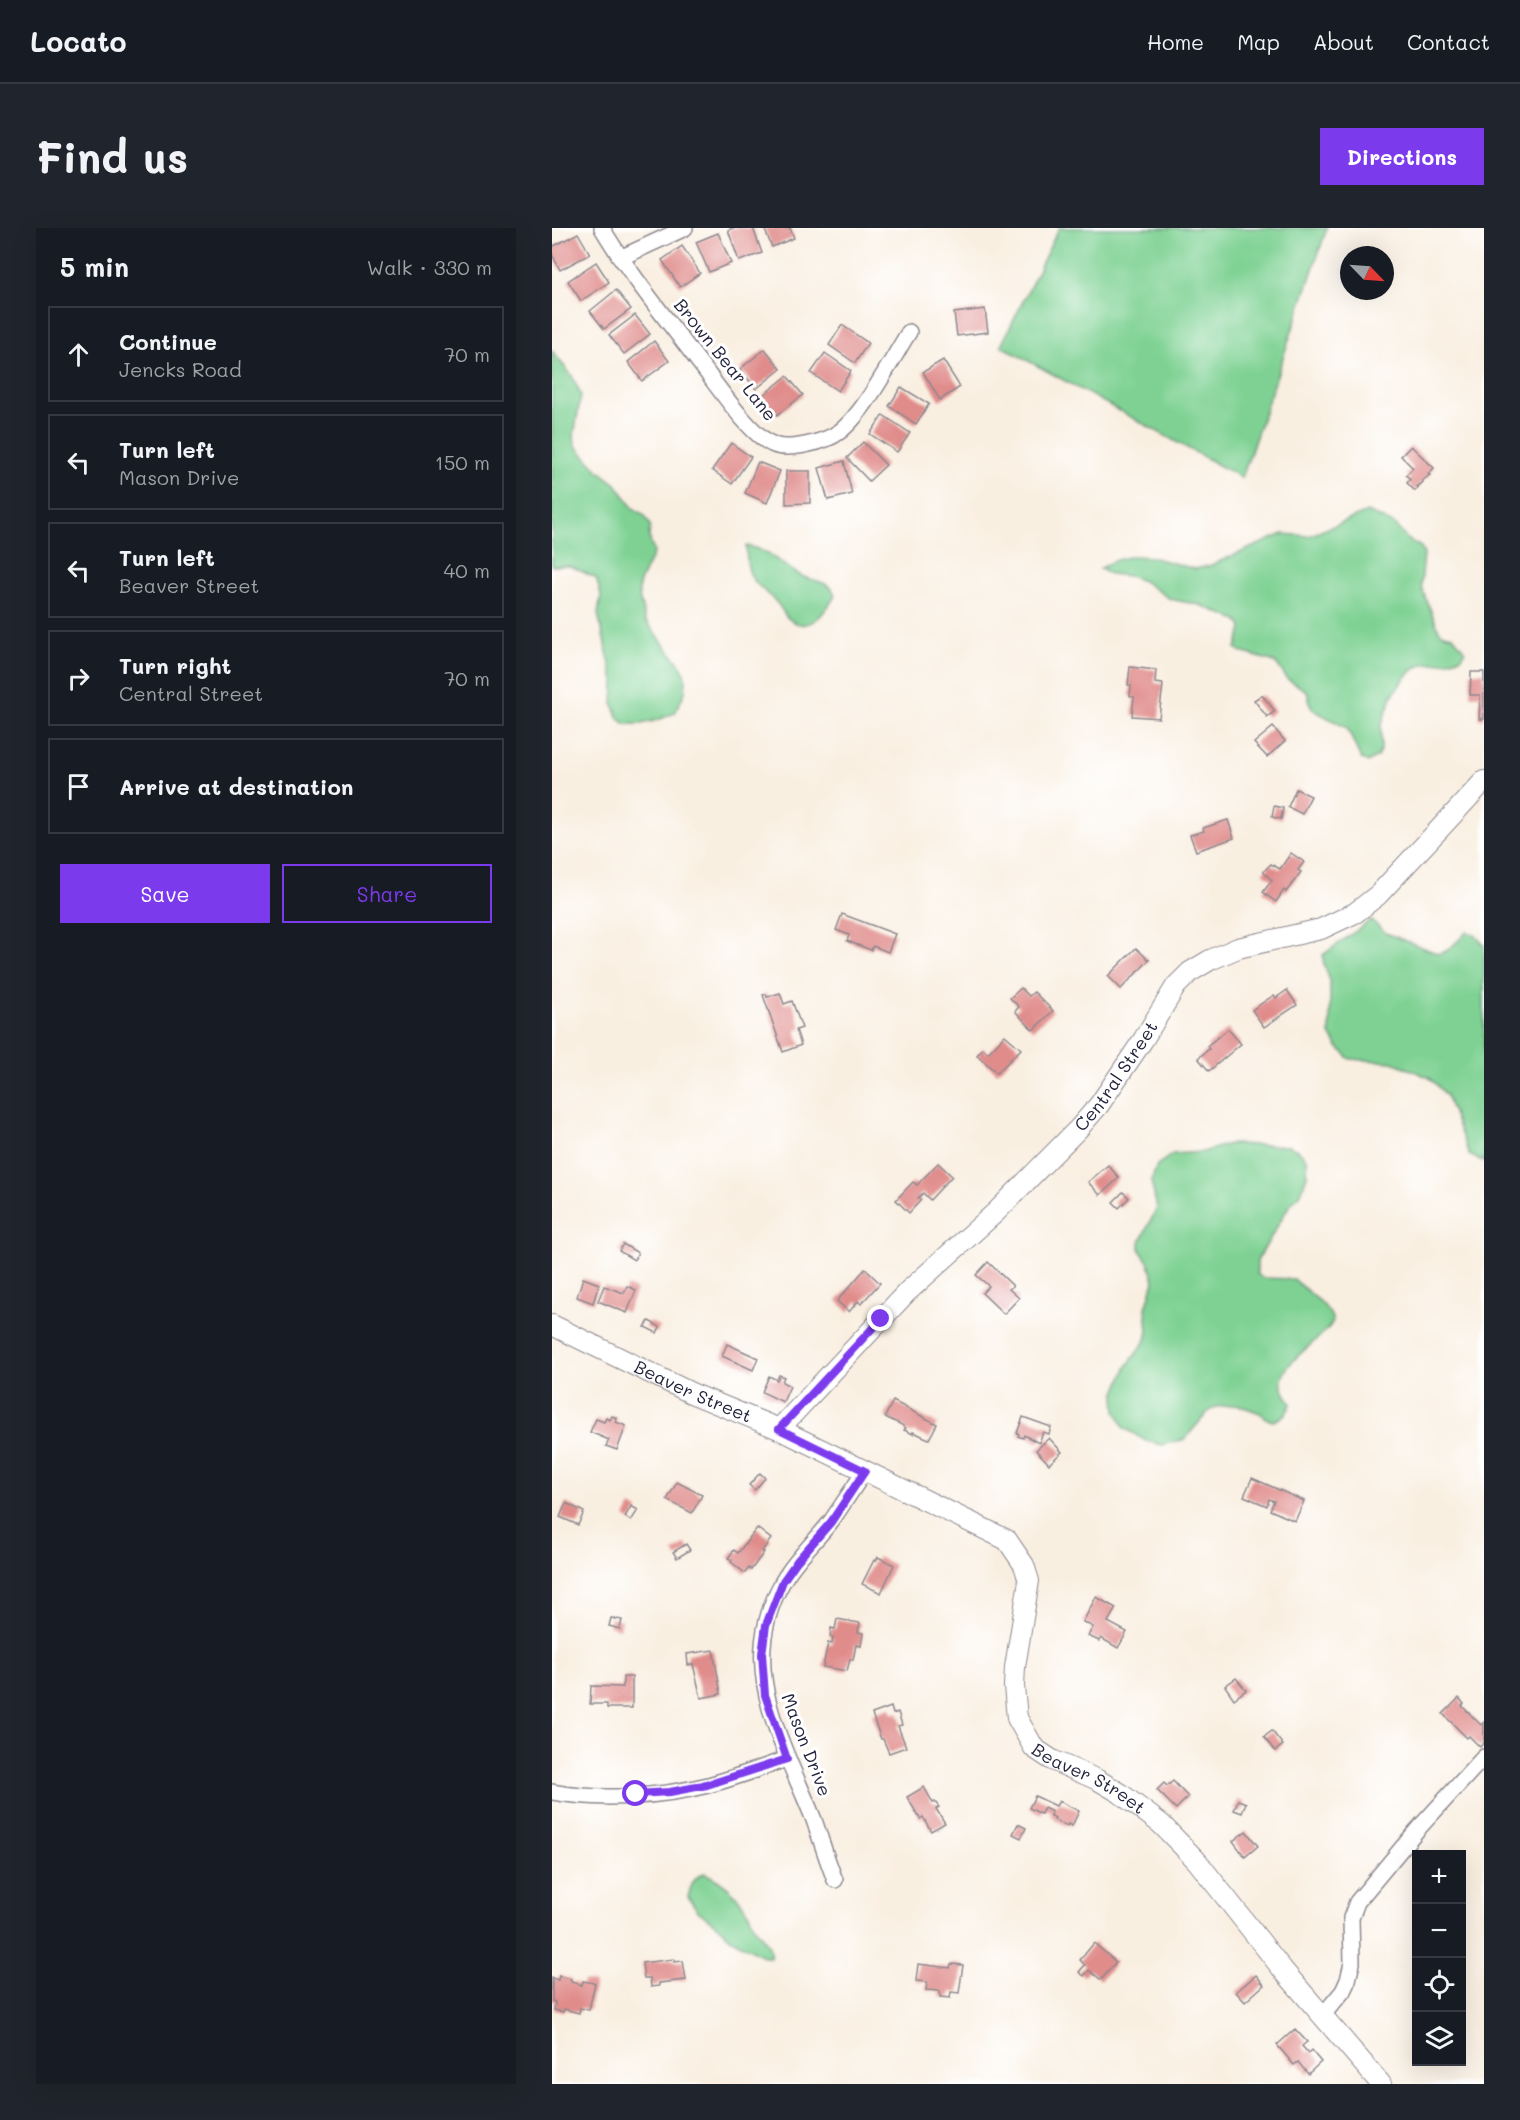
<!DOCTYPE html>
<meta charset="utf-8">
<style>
body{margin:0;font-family:Mali,sans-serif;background:#20242c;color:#f1f3f6}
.controls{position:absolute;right:18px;bottom:18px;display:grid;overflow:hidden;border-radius:0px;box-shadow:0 6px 24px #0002}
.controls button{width:54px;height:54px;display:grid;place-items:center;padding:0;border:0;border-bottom:2px solid #363941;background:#171b24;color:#f1f3f6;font:30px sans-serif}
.compass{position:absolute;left:788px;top:18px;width:54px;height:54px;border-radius:50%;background:#171b24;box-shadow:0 6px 24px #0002;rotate:115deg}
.stop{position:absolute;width:18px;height:18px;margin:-14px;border:4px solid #7c3aed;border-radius:50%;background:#fff}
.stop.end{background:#7c3aed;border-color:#fff;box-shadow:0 2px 6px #0008}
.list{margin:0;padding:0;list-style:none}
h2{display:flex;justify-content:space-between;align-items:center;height:78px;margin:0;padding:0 24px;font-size:26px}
h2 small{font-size:20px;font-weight:400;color:#9ea1a6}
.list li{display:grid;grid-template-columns:39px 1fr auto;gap:18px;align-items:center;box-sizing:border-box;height:96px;margin:0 12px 12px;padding:0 12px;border:2px solid #363941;border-radius:0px}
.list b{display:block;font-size:22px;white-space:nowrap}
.list p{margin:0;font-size:20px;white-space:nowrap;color:#9ea1a6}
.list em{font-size:20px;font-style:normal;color:#9ea1a6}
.actions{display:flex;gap:12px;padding:18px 24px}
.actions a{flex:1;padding:14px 0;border:2px solid #7c3aed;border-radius:0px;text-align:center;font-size:21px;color:#7c3aed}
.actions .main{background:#7c3aed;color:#fff}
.icon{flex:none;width:33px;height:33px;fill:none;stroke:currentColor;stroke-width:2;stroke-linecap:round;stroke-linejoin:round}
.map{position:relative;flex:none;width:932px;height:1856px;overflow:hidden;border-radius:0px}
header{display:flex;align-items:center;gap:36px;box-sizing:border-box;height:84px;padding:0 30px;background:#171b24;border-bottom:2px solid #363941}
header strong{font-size:28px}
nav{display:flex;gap:33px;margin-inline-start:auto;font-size:21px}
.intro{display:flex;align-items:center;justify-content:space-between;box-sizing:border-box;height:144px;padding:0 36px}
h1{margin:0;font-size:42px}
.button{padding:15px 27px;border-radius:0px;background:#7c3aed;color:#fff;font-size:21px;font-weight:700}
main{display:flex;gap:36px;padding:0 36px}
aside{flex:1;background:#171b24;border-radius:0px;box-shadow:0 6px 24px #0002}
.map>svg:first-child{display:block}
.green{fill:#7ed193;stroke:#507a67;stroke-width:1.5}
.building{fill:#e08c8b}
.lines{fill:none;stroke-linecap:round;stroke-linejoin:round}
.minor-casing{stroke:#8e888e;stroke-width:18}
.tertiary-casing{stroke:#8e888e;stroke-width:22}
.minor{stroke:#fff;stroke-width:15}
.tertiary{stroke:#fff;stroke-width:20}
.route{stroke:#7c3aed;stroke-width:8}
.labels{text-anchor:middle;stroke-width:6;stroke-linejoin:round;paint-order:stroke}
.street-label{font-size:18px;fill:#22223b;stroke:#fff}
</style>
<header>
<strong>Locato</strong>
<nav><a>Home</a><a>Map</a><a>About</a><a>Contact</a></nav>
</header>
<div class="intro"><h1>Find us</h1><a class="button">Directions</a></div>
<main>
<aside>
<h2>5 min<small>Walk · 330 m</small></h2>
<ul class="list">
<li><svg class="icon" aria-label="ahead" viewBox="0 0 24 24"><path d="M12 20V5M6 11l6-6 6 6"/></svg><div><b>Continue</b><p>Jencks Road</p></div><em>70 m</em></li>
<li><svg class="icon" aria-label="left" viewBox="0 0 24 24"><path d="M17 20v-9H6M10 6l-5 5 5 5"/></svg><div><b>Turn left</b><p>Mason Drive</p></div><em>150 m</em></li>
<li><svg class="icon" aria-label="left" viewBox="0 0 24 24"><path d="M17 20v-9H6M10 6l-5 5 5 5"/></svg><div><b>Turn left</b><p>Beaver Street</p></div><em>40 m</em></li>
<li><svg class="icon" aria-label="right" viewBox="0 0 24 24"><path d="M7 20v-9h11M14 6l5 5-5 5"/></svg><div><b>Turn right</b><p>Central Street</p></div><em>70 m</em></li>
<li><svg class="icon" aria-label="arrive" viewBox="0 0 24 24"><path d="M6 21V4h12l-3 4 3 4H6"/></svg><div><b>Arrive at destination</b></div></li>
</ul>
<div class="actions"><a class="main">Save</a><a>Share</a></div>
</aside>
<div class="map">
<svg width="932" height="1856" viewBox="0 0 932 1856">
<rect width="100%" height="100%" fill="#fff"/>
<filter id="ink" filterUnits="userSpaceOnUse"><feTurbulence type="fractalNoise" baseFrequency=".0167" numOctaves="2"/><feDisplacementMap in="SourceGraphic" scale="12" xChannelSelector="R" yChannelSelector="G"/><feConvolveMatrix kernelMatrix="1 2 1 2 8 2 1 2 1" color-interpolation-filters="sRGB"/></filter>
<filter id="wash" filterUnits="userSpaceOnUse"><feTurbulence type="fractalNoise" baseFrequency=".008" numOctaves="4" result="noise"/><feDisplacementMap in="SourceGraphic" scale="24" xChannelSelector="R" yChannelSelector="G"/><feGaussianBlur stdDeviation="1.35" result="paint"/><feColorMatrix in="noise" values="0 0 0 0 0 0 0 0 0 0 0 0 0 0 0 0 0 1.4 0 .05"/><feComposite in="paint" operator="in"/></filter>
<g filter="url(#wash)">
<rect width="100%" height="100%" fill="#f9efe1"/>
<g class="green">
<polygon points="507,0 775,0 690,250 449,118"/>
<polygon points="0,123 20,148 29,167 22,207 23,217 46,242 64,256 81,280 92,287 98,297 97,309 102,324 87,356 87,368 93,392 130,439 134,452 133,464 123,485 106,492 89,496 74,496 67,491 61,476 62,453 46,386 49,367 44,350 18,338 0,338"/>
<polygon points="815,284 842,296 855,311 869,319 872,326 869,357 871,364 887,402 892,406 901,408 913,423 910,429 893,434 872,436 863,440 852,451 840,468 829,498 829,521 825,529 817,534 809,531 795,500 763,483 759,479 755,463 735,451 725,436 720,433 689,424 684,420 690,401 689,397 684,392 648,377 618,371 591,353 577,348 558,346 548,341 561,333 580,328 599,329 643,341 657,338 731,306 757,308"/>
<path d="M 194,318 C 216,321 229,337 248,347 C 256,352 267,352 275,357 C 280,360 282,363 283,368 C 273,384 258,407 237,391 C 231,386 229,378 223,373 C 200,351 195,353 194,318 Z"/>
<path d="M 819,692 L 834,705 L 887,726 L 896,722 L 915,704 L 922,706 L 932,717 L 932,934 L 917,927 L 894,867 L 878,850 L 841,834 L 798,831 L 785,818 L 778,806 L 778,754 C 776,743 770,738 771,727 Z"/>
<path d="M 677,916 L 737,918 L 747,923 L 755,931 L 755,947 L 749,965 L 737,978 L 705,1033 L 705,1046 L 711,1050 L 742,1051 C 754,1064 779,1078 781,1094 C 769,1113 725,1136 730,1158 C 731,1164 736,1170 739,1175 C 736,1185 731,1189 722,1193 L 717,1192 L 708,1185 L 686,1177 L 664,1179 L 655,1185 L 633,1211 L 610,1217 L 594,1213 L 572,1200 L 564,1183 L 563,1167 L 575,1138 L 594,1112 L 596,1103 L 594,1080 L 602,1053 L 597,1035 L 588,1022 L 588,1014 L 605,980 L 599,953 L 605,937 L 621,926 L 651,924 Z"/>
<path d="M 152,1645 C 169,1652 185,1666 195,1682 C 199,1688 200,1694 203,1700 C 209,1709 221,1717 218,1729 L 212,1729 L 178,1710 L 168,1700 L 146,1683 L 136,1669 C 139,1659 141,1649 152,1645 Z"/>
</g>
<g id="blocks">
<g class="building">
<polygon points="181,0 201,0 210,25 187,33 176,2"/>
<polygon points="212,0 238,0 242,10 220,19"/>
<polygon points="26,5 38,26 8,42 0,26 0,19"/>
<polygon points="166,5 179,35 157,44 144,14"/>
<polygon points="130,18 148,45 128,59 110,32"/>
<polygon points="44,34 57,54 29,73 16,53"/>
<polygon points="64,62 79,81 52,101 38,83"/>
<polygon points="433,81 436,104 405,108 402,85"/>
<polygon points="83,87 98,106 72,126 57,107"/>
<polygon points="290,97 316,115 303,135 277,117"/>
<polygon points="102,113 117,133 90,153 76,134"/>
<polygon points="213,121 229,141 204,161 188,141"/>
<polygon points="273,125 299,143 286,163 259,145"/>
<polygon points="391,132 408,159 388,172 371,144"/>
<polygon points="235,148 251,167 225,187 210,168"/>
<polygon points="349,159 377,176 364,196 337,178"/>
<polygon points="331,187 358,205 345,224 318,206"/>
<polygon points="311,214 334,237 317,253 295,230"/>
<polygon points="179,215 199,229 180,256 160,242"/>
<polygon points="859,218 882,240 876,246 878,247 870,253 871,254 868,257 867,256 865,258 867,259 863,263 855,255 858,251 854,247 861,240 849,228"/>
<polygon points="292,233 300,266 276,272 267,240"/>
<polygon points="206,234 228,243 215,275 193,265"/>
<polygon points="234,243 258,243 258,275 234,276"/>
<polygon points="578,439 604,442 603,455 611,456 607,490 580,488 582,469 578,468 579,457 576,457"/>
<polygon points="919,444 932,444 932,491 927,491 928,467 918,467"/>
<polygon points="710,467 723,483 715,489 702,472"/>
<polygon points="721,499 733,513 715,529 702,515"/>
<polygon points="744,561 759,568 750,586 736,579"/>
<polygon points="722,578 731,580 729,591 720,589"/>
<polygon points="676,592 682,610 644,623 638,607 652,603 651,600"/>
<polygon points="739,625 752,634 746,642 749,644 734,664 732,662 724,674 711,664 720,652 712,645 712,643 719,636 728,641"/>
<polygon points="290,686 343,706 336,724 321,718 319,722 295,713 297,707 284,702"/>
<polygon points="584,720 597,732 569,761 556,748"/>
<polygon points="469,760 477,768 482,764 501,783 481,802 463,783 467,779 458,770"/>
<polygon points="735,762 745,777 712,799 700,782 722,767 724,770"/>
<polygon points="228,765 232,776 240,773 250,800 244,802 249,817 231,824 211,767 214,766 215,769"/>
<polygon points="676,801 689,816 657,843 646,830 657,821 655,818"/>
<polygon points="453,807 469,821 445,845 425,827 431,820 436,825"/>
<polygon points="386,935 400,948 378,972 371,965 366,970 369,972 357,985 344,972 361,954 365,957"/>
<polygon points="556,937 567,950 548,967 536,954"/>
<polygon points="571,964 577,970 567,980 561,974"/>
<polygon points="71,1016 86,1025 82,1032 67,1023"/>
<polygon points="436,1034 461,1058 457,1061 467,1070 452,1086 430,1065 437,1058 424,1047"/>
<polygon points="313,1041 328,1055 309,1076 306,1073 297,1084 285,1073"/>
<polygon points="31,1050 47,1056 41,1075 25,1069"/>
<polygon points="52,1058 72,1065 75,1058 84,1062 75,1085 46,1073"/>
<polygon points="97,1093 108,1099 105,1105 93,1099"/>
<polygon points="175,1116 206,1130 201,1142 170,1128"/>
<polygon points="227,1147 232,1149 230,1154 238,1158 231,1174 210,1164 217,1148 225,1152"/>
<polygon points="341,1173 385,1196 377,1211 361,1204 361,1206 352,1202 354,1200 348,1196 333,1189"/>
<polygon points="60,1188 65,1190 64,1194 74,1198 65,1222 54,1218 57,1212 38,1204 44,1191 52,1194 54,1190 58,1192"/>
<polygon points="471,1189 499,1199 497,1206 491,1204 487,1215 472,1207 471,1210 466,1208 467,1206 465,1205"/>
<polygon points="497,1210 510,1224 497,1236 484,1222"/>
<polygon points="208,1245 213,1250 203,1262 197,1257"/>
<polygon points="700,1250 752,1273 743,1293 718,1282 722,1273 717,1271 715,1278 692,1268"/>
<polygon points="125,1254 150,1267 140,1285 115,1272"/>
<polygon points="14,1275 32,1284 26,1297 8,1289"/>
<polygon points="79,1278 86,1282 79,1293 73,1289"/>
<polygon points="205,1300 219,1311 210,1323 212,1324 199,1342 197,1340 193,1345 179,1334 180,1332 176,1330 182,1322 186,1325"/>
<polygon points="134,1316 138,1322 125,1330 121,1324"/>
<polygon points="326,1329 342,1337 329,1365 310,1356 322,1332 324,1333"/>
<polygon points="544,1369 564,1380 556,1394 575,1404 566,1420 549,1410 547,1413 536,1408 541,1399 531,1394"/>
<polygon points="59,1390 70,1392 68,1401 57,1398"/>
<polygon points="285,1391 308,1395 306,1404 311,1405 309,1418 304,1417 301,1432 298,1431 295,1443 271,1439 276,1415 280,1416 281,1410 278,1409 279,1400 283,1401"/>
<polygon points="161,1422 169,1466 149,1470 141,1436 136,1437 135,1426"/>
<polygon points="71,1449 80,1449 80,1480 55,1480 55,1476 38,1476 39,1458 71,1459"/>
<polygon points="684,1450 694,1462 682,1471 673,1458"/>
<polygon points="907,1470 912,1476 910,1478 929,1497 932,1494 932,1515 928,1519 917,1508 915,1510 891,1486"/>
<polygon points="339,1479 341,1486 346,1484 350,1497 346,1498 354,1519 337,1525 331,1511 329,1511 320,1486"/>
<polygon points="720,1503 731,1517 723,1523 712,1509"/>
<polygon points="621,1553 636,1569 624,1581 605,1562 612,1555 615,1558"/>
<polygon points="372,1559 381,1575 383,1574 387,1579 384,1581 393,1595 379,1603 371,1589 368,1591 355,1569"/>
<polygon points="483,1568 504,1578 507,1573 527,1583 520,1598 516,1596 515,1598 502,1592 503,1590 498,1587 500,1584 492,1580 489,1586 477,1580"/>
<polygon points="686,1572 694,1575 690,1585 682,1582"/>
<polygon points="466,1596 474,1600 469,1610 461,1606"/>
<polygon points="694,1603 706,1618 693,1629 681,1613"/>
<polygon points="542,1715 564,1734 549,1752 537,1742 532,1748 527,1744 533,1737 528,1732"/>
<polygon points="122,1731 122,1734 131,1733 134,1752 107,1755 107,1758 99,1759 98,1750 92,1750 90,1735"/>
<polygon points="366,1736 398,1740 399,1736 411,1737 407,1765 399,1764 398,1770 388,1769 388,1763 374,1762 375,1754 364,1753"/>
<polygon points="704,1747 712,1757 693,1774 684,1764"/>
<polygon points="7,1748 19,1751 19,1754 30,1757 31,1753 43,1755 37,1782 28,1780 27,1785 12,1781 11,1784 2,1782 3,1774 0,1773 0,1750 6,1752"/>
<polygon points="743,1801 755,1814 750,1818 756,1825 759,1822 769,1834 756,1846 746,1834 742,1837 725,1817"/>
</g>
</g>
</g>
<g filter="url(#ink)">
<use href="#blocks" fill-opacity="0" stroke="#8e888e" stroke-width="1.5"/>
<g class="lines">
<g class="minor-casing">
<g id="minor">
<path d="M 50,0 C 78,47 113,89 146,133 C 163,154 198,208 222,217 C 237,223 274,214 287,204 C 312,186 340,131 357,104"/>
<polyline points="68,30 133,0"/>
<path d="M 0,1564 C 47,1573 109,1569 156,1557 C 183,1550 209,1540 235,1531"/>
<path d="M 283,1652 C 275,1632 269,1612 262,1592 C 230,1512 183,1438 231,1353 C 244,1330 264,1313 280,1292 C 291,1276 302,1259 313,1243"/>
<polyline points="771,1787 791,1763 796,1752 800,1735 799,1690 805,1674 865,1602 932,1529"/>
</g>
</g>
<g class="tertiary-casing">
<g id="tertiary">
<path id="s1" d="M 0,1097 L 139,1165 L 227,1201 L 455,1312 L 472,1337 L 477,1353 L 463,1439 L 462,1458 L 465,1490 L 482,1520 L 500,1532 L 546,1552 L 568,1565 L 609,1596 L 645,1633 L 731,1742 L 829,1856"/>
<path id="s2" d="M 227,1201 L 355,1064 L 444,984 L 527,900 L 547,877 L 591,812 L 624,758 L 638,744 L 658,732 L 686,720 L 769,701 L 803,685 L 826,667 L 932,553"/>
</g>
</g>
<use href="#minor" class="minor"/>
<use href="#tertiary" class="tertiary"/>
</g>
</g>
<g class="lines" filter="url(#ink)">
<polyline class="route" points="84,1566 118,1564 155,1557 235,1531 213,1467 210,1426 214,1397 231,1353 245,1333 279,1294 313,1243 227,1201 329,1091"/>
</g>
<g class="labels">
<g class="street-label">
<text transform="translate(173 132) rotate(51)" y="6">Brown Bear Lane</text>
<text dy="6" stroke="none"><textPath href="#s2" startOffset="489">Central Street</textPath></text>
<text dy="6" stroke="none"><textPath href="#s1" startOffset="156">Beaver Street</textPath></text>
<text transform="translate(254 1517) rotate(69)" y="6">Mason Drive</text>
<text dy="6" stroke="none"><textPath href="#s1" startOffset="786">Beaver Street</textPath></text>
</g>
</g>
</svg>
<div class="controls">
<button>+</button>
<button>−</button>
<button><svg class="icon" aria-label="locate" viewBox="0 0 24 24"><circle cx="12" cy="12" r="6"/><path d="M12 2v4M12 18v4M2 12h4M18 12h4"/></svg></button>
<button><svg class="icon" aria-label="layers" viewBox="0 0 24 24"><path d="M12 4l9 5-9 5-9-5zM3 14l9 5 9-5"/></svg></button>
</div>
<svg class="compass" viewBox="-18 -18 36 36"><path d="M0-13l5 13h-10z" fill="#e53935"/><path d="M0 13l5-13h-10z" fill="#9ea1a6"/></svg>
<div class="stop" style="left:84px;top:1566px"></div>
<div class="stop end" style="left:329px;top:1091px"></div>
</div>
</main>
